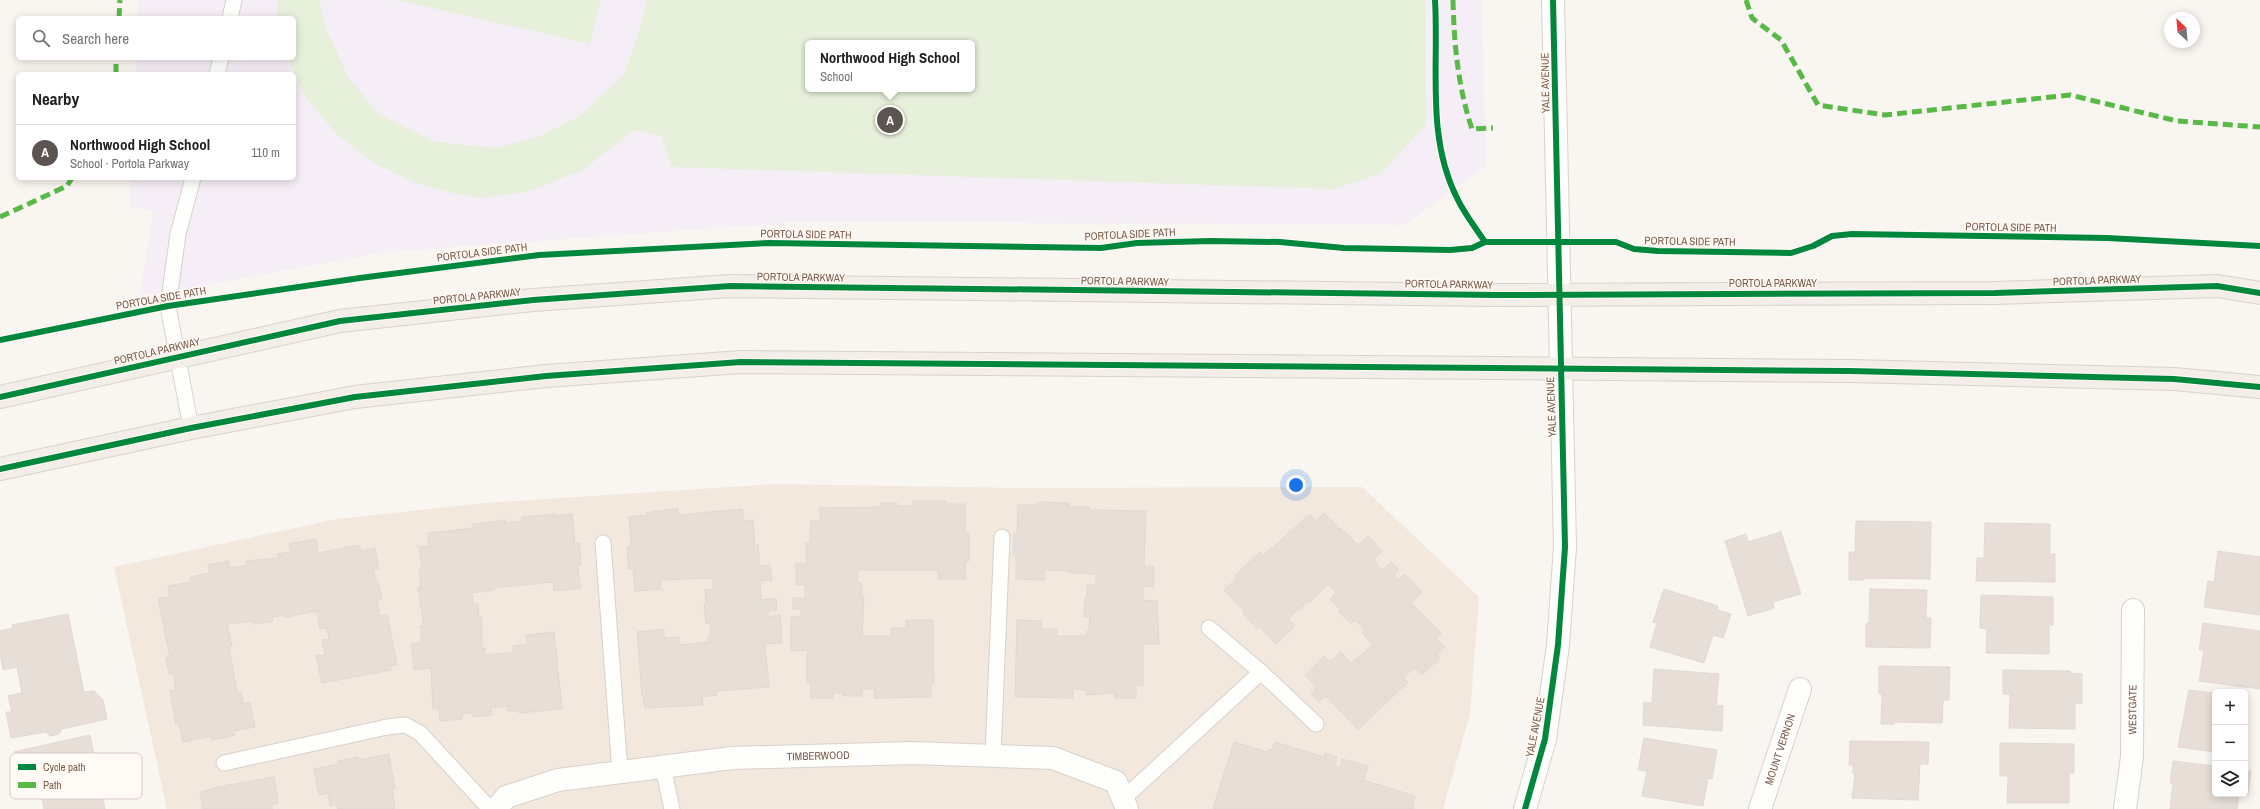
<!DOCTYPE html>
<meta charset="utf-8">
<style>
body{margin:0;font-family:"Archivo Narrow",sans-serif;background:#f6f6f6;color:#202124}
.controls{position:absolute;right:12px;bottom:12px;display:grid;overflow:hidden;border-radius:6px;box-shadow:0 2px 10px #0003}
.controls button{width:36px;height:36px;display:grid;place-items:center;padding:0;border:0;border-bottom:1px solid #e0e0e0;background:#fff;color:#202124;font:20px sans-serif}
.compass{position:absolute;left:2164px;top:12px;width:36px;height:36px;border-radius:50%;background:#fff;box-shadow:0 2px 10px #0003;rotate:334deg}
.you{position:absolute;left:1296px;top:485px;width:14px;height:14px;margin:-10px;border:3px solid #fff;border-radius:50%;background:#1a73e8;box-shadow:0 0 0 6px #1a73e833}
.badge{display:grid;place-items:center;width:26px;height:26px;border-radius:50%;background:#5c5450;color:#fff;font-size:13px;font-weight:700}
.pin{position:absolute;translate:-50% -50%;border:2px solid #fff;box-shadow:0 1px 4px #0006}
.popup{position:absolute;left:805px;top:40px;width:170px;height:52px;box-sizing:border-box;display:grid;place-content:center;border-radius:6px;background:#fff;filter:drop-shadow(0 1px 3px #0005);font-size:13px;white-space:nowrap;color:#757577}
.popup b{font-size:15px;color:#202124}
.popup::after{content:'';position:absolute;left:50%;top:100%;margin-left:-8px;border:8px solid transparent;border-top-color:#fff}
.list{margin:0;padding:0;list-style:none}
h2{display:flex;justify-content:space-between;align-items:center;height:52px;margin:0;padding:0 16px;font-size:17px}
h2 small{font-size:13px;font-weight:400;color:#757577}
.list li{display:grid;grid-template-columns:26px 1fr auto;gap:12px;align-items:center;box-sizing:border-box;height:56px;padding:0 16px;border-top:1px solid #e0e0e0}
.list b{display:block;font-size:15px;white-space:nowrap}
.list p{margin:0;font-size:13px;white-space:nowrap;color:#757577}
.list em{font-size:13px;font-style:normal;color:#757577}
.icon{flex:none;width:22px;height:22px;fill:none;stroke:currentColor;stroke-width:2;stroke-linecap:round;stroke-linejoin:round}
.map{position:relative;flex:none;width:2260px;height:809px;overflow:hidden}
.search{position:absolute;background:#fff;box-shadow:0 2px 10px #0003;left:16px;top:16px;width:280px;height:44px;display:flex;align-items:center;gap:10px;box-sizing:border-box;padding:0 14px;border-radius:6px;color:#757577;font-size:15px}
.panel{position:absolute;background:#fff;box-shadow:0 2px 10px #0003;left:16px;top:72px;width:280px;height:108px;border-radius:6px}
.map>svg:first-child{display:block}
.residential{fill:#f2e8de}
.education{fill:#f6eef6;fill-rule:evenodd}
.green{fill:#e7f0db;fill-rule:evenodd}
.building{fill:#e6ded7;stroke:#e2d8d2}
.lines{fill:none;stroke-linecap:round;stroke-linejoin:round}
.lane-casing{stroke:#d7d1cb;stroke-width:17}
.street-casing{stroke:#d7d1cb;stroke-width:24}
.secondary-casing{stroke:#d9d2cb;stroke-width:24}
.primary-casing{stroke:#dad1cc;stroke-width:24}
.lane{stroke:#fefefd;stroke-width:15}
.street{stroke:#fefefd;stroke-width:22}
.secondary{stroke:#fefefd;stroke-width:22}
.primary{stroke:#f3eee8;stroke-width:22}
.quiet{stroke:#58b947;stroke-width:5;stroke-dasharray:10 5;stroke-linecap:butt}
.cycleway-casing{stroke:#fffaf3;stroke-width:8}
.cycleway{stroke:#00873e;stroke-width:6}
.labels{text-anchor:middle;stroke-width:3;stroke-linejoin:round;paint-order:stroke}
.street-label{font-size:11px;fill:#7a5c4d;stroke:#fffaf3}
.key{fill:#fffaf3;stroke:#d7cbc1;stroke-width:1}
.key-label{font-size:11px;fill:#7a5c4d}
</style>
<div class="map">
<svg width="2260" height="809" viewBox="0 0 2260 809">
<rect width="100%" height="100%" fill="#f9f5f0"/>
<polygon class="residential" points="775,484 1020,488 1362,487 1479,597 1470,714 1443,809 167,809 114,567 337,519 484,503"/>
<path class="education" d="M 139,0 L 1482,0 L 1486,166 L 1405,225 L 800,222 L 386,252 L 140,297 L 153,212 L 129,206 L 131,178 L 294,178 L 294,74 L 136,74 L 136,58 L 294,58 L 294,18 L 138,18 ZM 808,43 L 972,43 L 972,89 L 808,89 Z"/>
<g class="green">
<path d="M 277,0 L 319,0 L 327,31 L 349,78 L 378,114 L 435,142 L 497,148 L 540,136 L 580,116 L 624,74 L 639,31 L 647,0 L 1426,0 L 1426,125 L 1380,174 L 1334,189 L 671,167 L 661,136 L 634,130 L 583,170 L 527,192 L 482,198 L 452,193 L 416,183 L 376,164 L 337,135 L 305,96 L 288,58 L 294,58 L 294,18 L 278,18 ZM 808,43 L 972,43 L 972,89 L 808,89 Z"/>
<polygon points="397,0 601,0 590,44"/>
</g>
<g class="building">
<polygon points="913,501 946,501 946,504 965,504 965,534 969,534 969,561 965,561 966,579 938,579 938,570 858,570 858,583 862,583 862,597 864,597 862,636 891,636 891,628 906,628 906,620 933,620 934,684 931,684 931,697 874,698 875,689 862,689 862,696 844,696 843,693 833,693 833,698 811,698 810,682 807,682 807,650 791,651 791,617 801,616 801,609 793,609 793,598 805,598 805,585 796,584 796,564 806,564 806,543 810,543 810,521 820,520 820,508 881,507 881,503 897,503 897,506 913,506"/>
<polygon points="1037,502 1069,503 1069,507 1090,507 1089,510 1146,511 1144,566 1154,567 1154,587 1143,586 1143,600 1157,601 1159,644 1143,644 1143,686 1136,685 1136,698 1115,698 1115,693 1086,695 1086,690 1073,689 1073,698 1015,697 1017,620 1042,621 1042,629 1057,629 1056,636 1086,636 1087,631 1089,631 1090,617 1084,617 1085,598 1087,598 1087,585 1096,585 1096,574 1070,573 1070,571 1044,570 1044,580 1016,579 1016,555 1013,555 1014,534 1017,534 1018,505 1037,505"/>
<polygon points="678,508 678,515 742,509 744,521 753,520 755,545 758,545 760,566 770,565 772,580 760,581 761,600 776,598 777,610 768,611 768,617 780,615 782,643 765,644 769,687 716,691 717,695 702,697 703,705 645,708 643,695 642,695 637,632 664,629 664,638 679,637 680,645 708,642 708,636 711,636 710,623 706,624 704,605 706,604 705,590 713,589 713,578 660,580 661,589 635,591 633,568 629,569 627,547 631,546 629,517 647,515 646,513"/>
<polygon points="1324,513 1358,545 1368,536 1382,551 1373,560 1382,570 1391,562 1399,570 1394,575 1398,580 1405,574 1422,592 1411,603 1441,633 1436,638 1445,647 1437,655 1440,658 1422,675 1415,667 1403,678 1408,682 1358,730 1326,696 1319,702 1311,694 1317,687 1305,675 1324,656 1330,662 1341,652 1351,663 1373,645 1362,633 1365,630 1355,620 1351,624 1338,611 1340,609 1330,599 1336,593 1328,584 1309,603 1307,602 1288,619 1295,626 1276,644 1260,627 1257,629 1243,614 1245,612 1224,590 1237,578 1235,576 1260,552 1263,556 1310,514 1316,521"/>
<polygon points="554,514 554,516 572,514 575,544 579,543 581,565 578,565 580,588 554,591 553,582 494,588 494,590 472,593 473,604 478,604 479,617 482,617 482,649 485,648 485,655 514,652 513,646 527,644 526,635 554,632 562,709 519,713 519,711 508,711 508,706 491,708 492,715 473,717 472,713 461,714 462,719 440,721 439,709 433,709 431,668 414,670 412,644 422,643 420,626 424,626 418,587 421,587 419,569 422,569 419,547 429,546 428,533 473,528 473,524 505,520 505,523 522,521 521,517"/>
<polygon points="1856,521 1931,522 1930,579 1864,578 1864,580 1849,580 1849,552 1855,552"/>
<polygon points="1985,523 2050,524 2050,554 2055,554 2055,582 1976,581 1977,558 1984,558"/>
<polygon points="1781,532 1801,594 1773,602 1774,608 1748,616 1725,541 1746,534 1748,542"/>
<polygon points="316,539 318,553 359,545 361,551 375,548 379,570 373,570 376,582 378,581 382,599 377,601 380,616 387,614 397,665 390,666 391,670 322,683 316,656 325,655 322,640 329,639 327,628 320,629 317,611 286,617 285,615 272,617 273,621 254,624 254,621 227,624 232,646 229,647 237,693 241,692 243,704 250,702 255,727 234,731 235,735 212,740 211,736 183,742 179,723 176,724 170,691 176,690 173,673 169,674 166,658 170,657 158,598 169,597 168,586 191,582 190,577 210,573 208,565 228,561 230,568 247,565 246,561 278,558 277,554 291,552 289,544"/>
<polygon points="2218,551 2260,557 2260,615 2204,607 2208,581 2214,582"/>
<polygon points="1664,589 1718,606 1717,610 1731,614 1723,638 1713,635 1704,663 1650,647 1657,623 1653,622"/>
<polygon points="1870,589 1927,590 1926,618 1931,618 1930,648 1866,647 1866,624 1869,623"/>
<polygon points="1981,595 2053,597 2053,625 2049,625 2049,654 1986,653 1987,629 1980,628"/>
<polygon points="68,614 84,692 94,691 103,700 107,719 62,729 59,734 50,736 46,732 11,738 6,712 12,712 8,696 22,693 17,667 3,670 0,653 0,631 13,628 12,625"/>
<polygon points="2203,623 2260,631 2260,689 2199,681 2204,650 2199,650"/>
<polygon points="1879,666 1950,667 1949,700 1943,700 1942,723 1894,722 1894,724 1881,724 1882,694 1879,694"/>
<polygon points="1654,669 1719,674 1716,705 1723,706 1722,731 1643,725 1644,702 1652,703"/>
<polygon points="2003,670 2070,671 2070,673 2082,674 2082,703 2075,703 2075,729 2009,728 2010,694 2003,694"/>
<polygon points="2189,690 2215,693 2215,752 2178,747"/>
<polygon points="90,735 105,809 44,809 40,787 26,790 25,783 22,784 22,769 17,770 14,752"/>
<polygon points="1644,738 1717,750 1712,779 1708,778 1703,806 1642,796 1647,771 1638,770"/>
<polygon points="1850,741 1929,742 1928,764 1920,764 1918,800 1852,798 1855,774 1853,774 1853,765 1849,765"/>
<polygon points="1234,742 1268,752 1269,749 1272,750 1275,742 1324,757 1325,753 1337,757 1335,765 1340,767 1342,759 1368,766 1363,780 1415,796 1413,809 1213,809"/>
<polygon points="2000,743 2074,744 2074,773 2069,773 2069,803 2007,803 2008,776 2000,776"/>
<polygon points="389,754 395,789 392,789 395,809 338,809 337,804 330,806 328,793 319,795 314,769 339,764 338,761 358,757 359,760"/>
<polygon points="2173,761 2215,766 2215,794 2239,794 2237,809 2170,809 2173,783 2170,783"/>
<polygon points="2245,771 2251,771 2248,794 2245,793"/>
<polygon points="274,777 278,803 272,805 272,809 203,809 200,792 212,789 212,788"/>
</g>
<g class="lines">
<g class="lane-casing">
<g id="lane">
<polyline points="230,18 234,0"/>
<polyline points="217,74 221,58"/>
<polyline points="191,428 168,306 178,234 193,178"/>
<polyline points="603,543 620,772"/>
<polyline points="1209,628 1261,672 1316,724"/>
<polyline points="993,756 1002,537"/>
<polyline points="224,763 387,727 405,725 420,733 490,809"/>
<polyline points="663,767 672,809"/>
<polyline points="1123,799 1261,672"/>
</g>
</g>
<g class="street-casing">
<g id="street">
<path id="s1" d="M 496,809 L 506,797 L 558,780 L 732,758 L 912,753 L 1053,758 L 1116,782 L 1127,809"/>
<path id="s2" d="M 1760,809 L 1800,689"/>
<path id="s3" d="M 2125,809 L 2132,757 L 2133,610"/>
</g>
</g>
<g class="secondary-casing">
<polyline id="secondary" points="1525,809 1545,739 1558,645 1565,547 1553,0"/>
</g>
<g class="primary-casing">
<g id="primary">
<polyline points="0,397 340,321 533,300 730,286 1495,295 1995,293 2217,286 2260,293"/>
<polyline points="0,469 191,428 355,397 546,376 741,362 1850,371 2174,379 2260,387"/>
</g>
</g>
<use href="#lane" class="lane"/>
<use href="#street" class="street"/>
<use href="#secondary" class="secondary"/>
<use href="#primary" class="primary"/>
<g class="quiet">
<path d="M 1453,0 C 1454,44 1458,87 1472,129 L 1493,128"/>
<polyline points="1746,0 1752,18 1781,40 1818,105 1885,115 2070,95 2177,121 2260,127"/>
<polyline points="119,18 120,0"/>
<polyline points="116,74 116,58"/>
<polyline points="0,217 67,186 72,178"/>
</g>
<g class="cycleway-casing">
<g id="cycleway">
<path d="M 1435,0 C 1439,66 1426,137 1457,198 C 1464,213 1475,227 1485,242"/>
<polyline points="0,340 168,306 360,278 539,255 769,243 1101,248 1137,243 1210,241 1280,242 1344,248 1450,250 1472,248 1485,242 1616,242 1634,249 1658,251 1791,253 1813,246 1832,236 1852,234 2107,238 2260,246"/>
<polyline points="0,397 340,321 533,300 730,286 1495,295 1995,293 2217,286 2260,293"/>
<polyline points="0,469 191,428 355,397 546,376 741,362 1850,371 2174,379 2260,387"/>
<polyline points="1525,809 1545,739 1558,645 1565,547 1553,0"/>
</g>
</g>
<use href="#cycleway" class="cycleway"/>
</g>
<g class="labels">
<g class="street-label">
<text transform="translate(1545 83) rotate(-91)" y="4">YALE AVENUE</text>
<text transform="translate(2011 227) rotate(1)" y="4">PORTOLA SIDE PATH</text>
<text transform="translate(806 234) rotate(1)" y="4">PORTOLA SIDE PATH</text>
<text transform="translate(1130 234) rotate(-3)" y="4">PORTOLA SIDE PATH</text>
<text transform="translate(1690 241) rotate(1)" y="4">PORTOLA SIDE PATH</text>
<text transform="translate(482 252) rotate(-7)" y="4">PORTOLA SIDE PATH</text>
<text transform="translate(801 277) rotate(1)" y="4">PORTOLA PARKWAY</text>
<text transform="translate(2097 280) rotate(-2)" y="4">PORTOLA PARKWAY</text>
<text transform="translate(1125 281) rotate(1)" y="4">PORTOLA PARKWAY</text>
<text x="1773" y="287">PORTOLA PARKWAY</text>
<text transform="translate(1449 284) rotate(1)" y="4">PORTOLA PARKWAY</text>
<text transform="translate(477 296) rotate(-6)" y="4">PORTOLA PARKWAY</text>
<text transform="translate(161 298) rotate(-10)" y="4">PORTOLA SIDE PATH</text>
<text transform="translate(157 351) rotate(-13)" y="4">PORTOLA PARKWAY</text>
<text transform="translate(1551 407) rotate(-92)" y="4">YALE AVENUE</text>
<text dy="4" stroke="none"><textPath href="#s3" startOffset="100">WESTGATE</textPath></text>
<text transform="translate(1535 727) rotate(-79)" y="4">YALE AVENUE</text>
<text dy="4" stroke="none"><textPath href="#s2" startOffset="63">MOUNT VERNON</textPath></text>
<text dy="4" stroke="none"><textPath href="#s1" startOffset="332">TIMBERWOOD</textPath></text>
</g>
</g>
<rect x="10" y="753" width="132" height="46" rx="6" class="key"/>
<rect x="18" y="764" width="18" height="6" fill="#00873e"/>
<rect x="18" y="782" width="18" height="6" fill="#58b947"/>
<g class="key-label">
<text x="43" y="771">Cycle path</text>
<text x="43" y="789">Path</text>
</g>
</svg>
<div class="controls">
<button>+</button>
<button>−</button>
<button><svg class="icon" aria-label="layers" viewBox="0 0 24 24"><path d="M12 4l9 5-9 5-9-5zM3 14l9 5 9-5"/></svg></button>
</div>
<svg class="compass" viewBox="-18 -18 36 36"><path d="M0-13l5 13h-10z" fill="#e53935"/><path d="M0 13l5-13h-10z" fill="#757577"/></svg>
<div class="you"></div>
<div class="pin badge" style="left:890px;top:120px">A</div>
<div class="popup"><b>Northwood High School</b>School</div>
<div class="search"><svg class="icon" aria-label="search" viewBox="0 0 24 24"><circle cx="10" cy="10" r="6"/><path d="M15 15l6 6"/></svg>Search here</div>
<section class="panel">
<h2>Nearby<small></small></h2>
<ul class="list">
<li><span class="badge">A</span><div><b>Northwood High School</b><p>School · Portola Parkway</p></div><em>110 m</em></li>
</ul>
</section>
</div>
